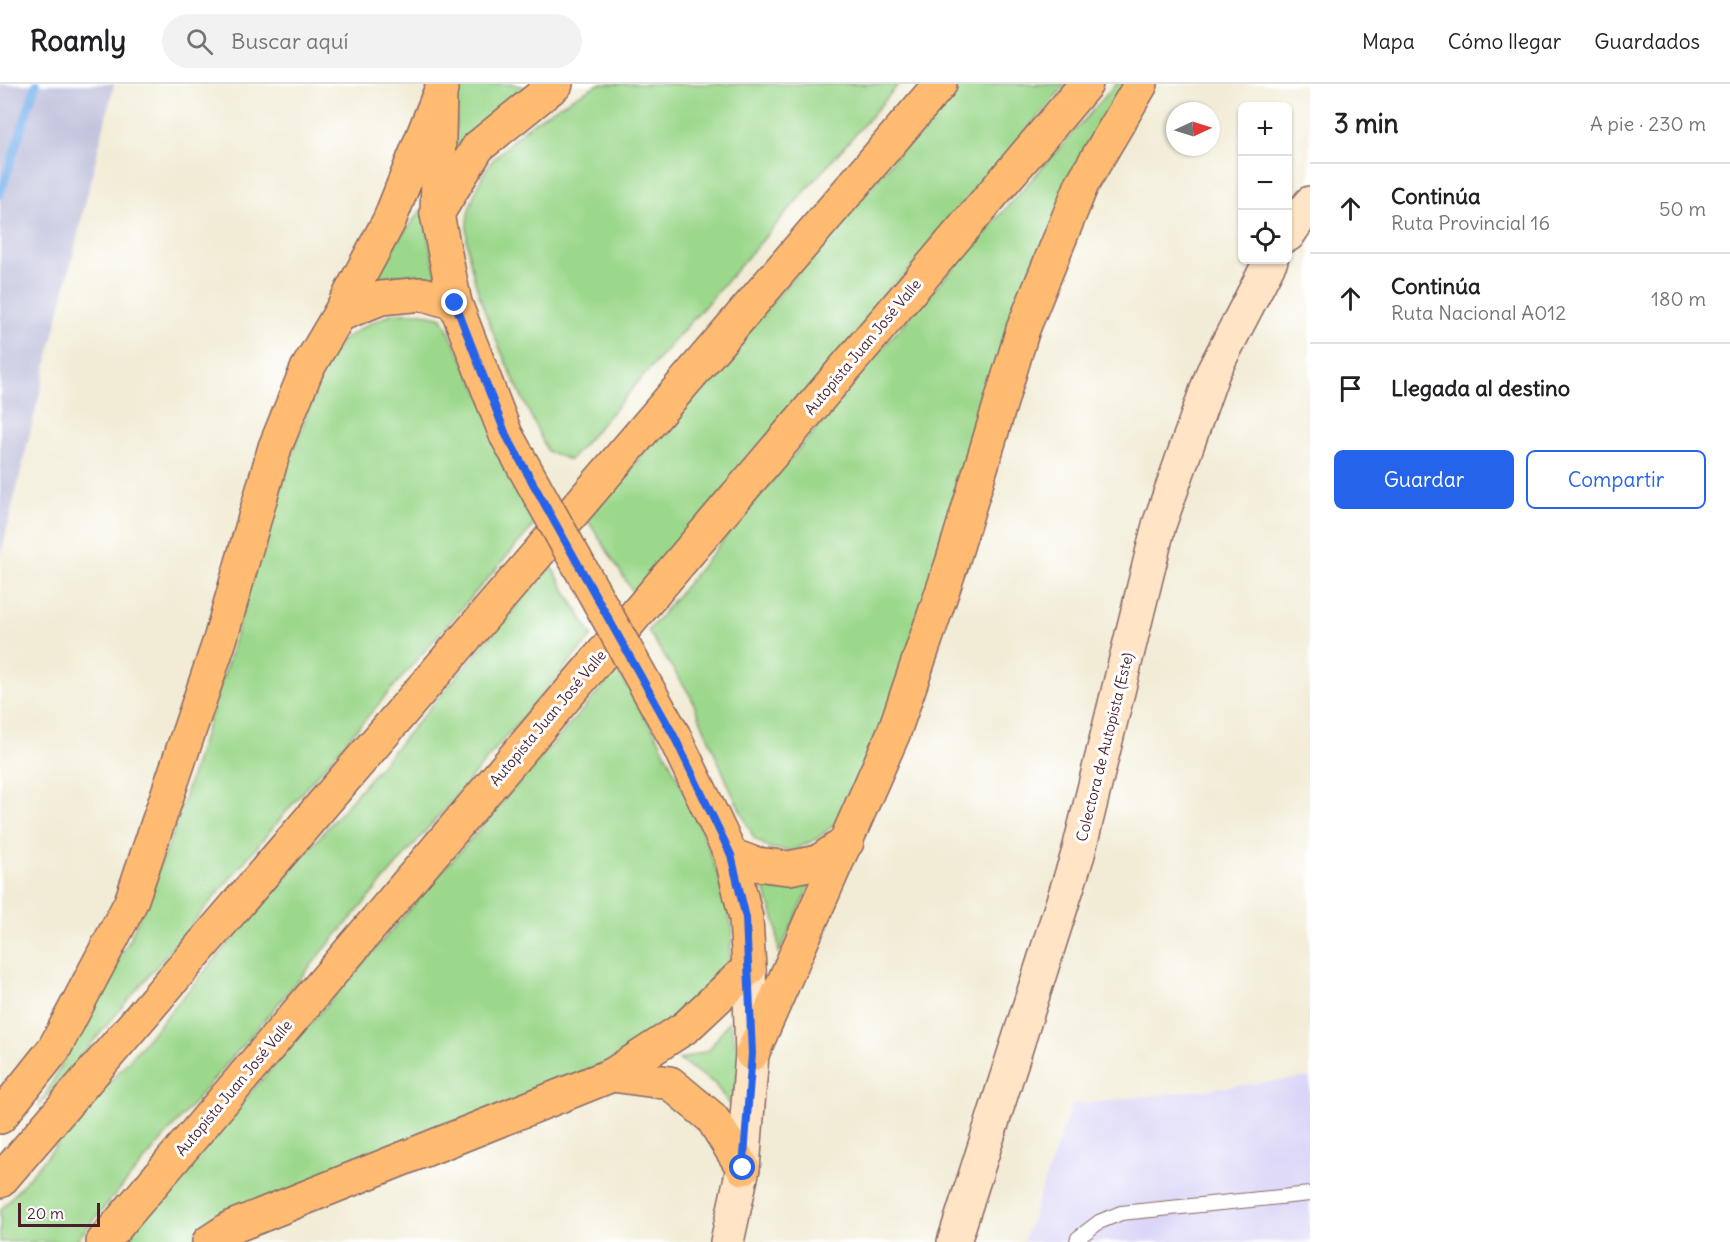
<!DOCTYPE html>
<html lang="es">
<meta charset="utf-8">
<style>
body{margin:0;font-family:Delius,sans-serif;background:#f2f2f2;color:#202124}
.controls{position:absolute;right:18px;top:18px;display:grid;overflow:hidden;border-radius:9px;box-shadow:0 2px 4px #0004}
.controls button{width:54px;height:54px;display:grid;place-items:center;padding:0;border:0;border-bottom:2px solid #e0e0e0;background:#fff;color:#202124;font:30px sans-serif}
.compass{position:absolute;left:1166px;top:18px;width:54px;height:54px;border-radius:50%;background:#fff;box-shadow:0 2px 4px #0004;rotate:86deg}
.scale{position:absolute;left:18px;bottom:15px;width:82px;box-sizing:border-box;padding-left:6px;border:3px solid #4a1f2b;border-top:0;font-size:16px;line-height:21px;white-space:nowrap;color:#4a1f2b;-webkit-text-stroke:4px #fff;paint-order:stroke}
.stop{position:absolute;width:18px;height:18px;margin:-14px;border:4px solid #2563eb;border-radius:50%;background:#fff}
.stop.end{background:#2563eb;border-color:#fff;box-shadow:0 2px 6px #0008}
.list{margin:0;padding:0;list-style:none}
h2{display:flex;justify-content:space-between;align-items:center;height:78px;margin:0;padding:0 24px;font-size:26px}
h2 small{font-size:20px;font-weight:400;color:#757577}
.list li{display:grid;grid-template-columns:39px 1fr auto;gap:18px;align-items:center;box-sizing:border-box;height:90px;padding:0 24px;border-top:2px solid #e0e0e0}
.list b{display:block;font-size:22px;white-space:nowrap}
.list p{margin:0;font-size:20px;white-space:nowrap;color:#757577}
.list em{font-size:20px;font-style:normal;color:#757577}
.actions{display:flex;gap:12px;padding:18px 24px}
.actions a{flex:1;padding:14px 0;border:2px solid #2563eb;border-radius:9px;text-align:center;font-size:21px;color:#2563eb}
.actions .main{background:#2563eb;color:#fff}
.icon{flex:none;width:33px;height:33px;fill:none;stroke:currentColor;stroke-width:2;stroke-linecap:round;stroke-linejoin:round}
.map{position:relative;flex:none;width:1310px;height:1158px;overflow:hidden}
header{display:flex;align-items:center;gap:36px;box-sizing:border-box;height:84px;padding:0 30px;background:#fff;border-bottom:2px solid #e0e0e0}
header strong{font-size:28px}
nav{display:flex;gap:33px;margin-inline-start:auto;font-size:21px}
.search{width:420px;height:54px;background:#f2f2f2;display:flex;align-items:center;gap:15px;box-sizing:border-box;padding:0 21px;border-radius:33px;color:#757577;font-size:22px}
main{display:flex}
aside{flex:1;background:#fff}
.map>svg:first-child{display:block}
.built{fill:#dbd6f7}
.industrial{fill:#c1c2dd}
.green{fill:#9cd88c;stroke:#737c5c;stroke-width:1.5}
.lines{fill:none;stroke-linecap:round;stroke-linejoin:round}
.stream{stroke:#81b7f0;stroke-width:8}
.lane-casing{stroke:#856767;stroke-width:16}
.secondary-casing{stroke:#856767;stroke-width:36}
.primary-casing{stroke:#856767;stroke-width:36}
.highway-casing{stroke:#856767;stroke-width:36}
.lane{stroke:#fff;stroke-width:14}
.secondary{stroke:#ffe4c6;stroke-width:33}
.primary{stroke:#ffbb71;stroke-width:33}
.highway{stroke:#ffbb71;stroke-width:33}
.primary-bridge-casing{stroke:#856767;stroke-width:36;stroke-linecap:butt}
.primary-bridge{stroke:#ffbb71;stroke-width:33}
.route{stroke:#2563eb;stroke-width:8}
.labels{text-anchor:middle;stroke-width:6;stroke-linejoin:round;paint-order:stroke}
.street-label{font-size:15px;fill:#4a1f2b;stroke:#fff}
</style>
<header>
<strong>Roamly</strong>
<div class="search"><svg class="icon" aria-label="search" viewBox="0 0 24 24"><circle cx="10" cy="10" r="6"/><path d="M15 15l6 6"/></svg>Buscar aquí</div>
<nav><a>Mapa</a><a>Cómo llegar</a><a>Guardados</a></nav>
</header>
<main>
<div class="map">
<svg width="1310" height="1158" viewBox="0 0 1310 1158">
<rect width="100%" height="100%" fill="#fff"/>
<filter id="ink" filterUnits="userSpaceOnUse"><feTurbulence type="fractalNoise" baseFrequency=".0167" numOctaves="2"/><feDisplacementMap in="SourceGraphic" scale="12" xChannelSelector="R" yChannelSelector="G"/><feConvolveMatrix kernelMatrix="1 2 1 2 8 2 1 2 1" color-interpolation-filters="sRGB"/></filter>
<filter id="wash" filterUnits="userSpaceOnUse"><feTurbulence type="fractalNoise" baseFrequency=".008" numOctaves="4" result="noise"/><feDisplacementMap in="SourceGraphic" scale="24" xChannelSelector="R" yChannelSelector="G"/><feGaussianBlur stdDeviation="1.35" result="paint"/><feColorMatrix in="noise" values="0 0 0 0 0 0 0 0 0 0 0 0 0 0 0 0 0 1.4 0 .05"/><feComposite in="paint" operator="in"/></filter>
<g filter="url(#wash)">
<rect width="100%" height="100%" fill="#f2ecd6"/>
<polygon class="built" points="1310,993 1310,1158 1023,1158 1072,1021"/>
<polygon class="industrial" points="0,0 114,0 0,474"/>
<g class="green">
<polygon points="458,0 514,0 529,5 493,31 455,63"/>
<path d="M 599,0 L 899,0 L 570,376 L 547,367 C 522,309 453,187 469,126 C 473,113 480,96 487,84 C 490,78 497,72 502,67 C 529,37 564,18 599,0 Z"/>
<polygon points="958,0 1066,0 635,511 587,435"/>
<polygon points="1116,0 1127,0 912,569 840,735 818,754 791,767 769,764 754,754 731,707 690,611 648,547 884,262"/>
<polygon points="422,125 437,193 406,190 373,196 397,157"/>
<polygon points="393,229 423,229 442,234 541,433 317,691 39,1022 130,855 171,755 229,574 274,420 327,275 344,255 363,243"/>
<polygon points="551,482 592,552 75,1158 0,1158 0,1127"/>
<polygon points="617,586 657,652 695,730 718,791 733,847 728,884 647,956 595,984 531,1012 437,1043 220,1137 189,1158 121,1158"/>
<polygon points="812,798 779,869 776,840 764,804 781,807 801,799"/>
<polygon points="729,937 740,972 733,1025 714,999 679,976 709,966"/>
</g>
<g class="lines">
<polyline class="stream" points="0,111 36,0"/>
</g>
</g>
<g filter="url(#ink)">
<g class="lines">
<g class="lane-casing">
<polyline id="lane" points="1077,1158 1078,1154 1099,1138 1121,1129 1310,1110"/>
</g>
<g class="secondary-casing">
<g id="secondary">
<polyline points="1288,151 1310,119"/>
<polyline points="727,1158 743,1084 752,970 749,884"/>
<polyline points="954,1158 1078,770 1159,441 1213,288 1271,176"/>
</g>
</g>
<g class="primary-casing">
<g id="primary">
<polyline points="440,11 437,130 455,219 506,351"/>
<polyline points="674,652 731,771 746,834 749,884"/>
</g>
</g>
<g class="highway-casing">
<g id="highway">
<polyline points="437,130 478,63 556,0"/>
<polyline points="339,231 381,214 423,210 455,219"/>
<polyline points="731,771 755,780 789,784 818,778 847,758"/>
<polyline points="752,970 894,648 952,479 1023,245 1082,100 1141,0"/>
<polyline points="612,991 670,999 712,1034 743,1084"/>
<polyline points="0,1033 54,965 131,818 220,556 275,363 307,285 339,231 389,137 441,6"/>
<polyline points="0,1097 940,0"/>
<polyline points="103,1158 1086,0"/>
<polyline points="209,1158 232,1143 612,991 686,943 749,884"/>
</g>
</g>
<use href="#lane" class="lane"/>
<use href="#secondary" class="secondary"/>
<use href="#primary" class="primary"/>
<use href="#highway" class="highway"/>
<g class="primary-bridge-casing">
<polyline id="primary-bridge" points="506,351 674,652"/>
</g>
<use href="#primary-bridge" class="primary-bridge"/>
</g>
</g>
<g class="lines" filter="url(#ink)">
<polyline class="route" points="455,219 506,351 674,652 731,771 746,834 752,970 743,1084"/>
</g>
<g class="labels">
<g class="street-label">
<text transform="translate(863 263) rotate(-50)" y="5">Autopista Juan José Valle</text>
<text transform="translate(548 634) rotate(-50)" y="5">Autopista Juan José Valle</text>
<text transform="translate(1105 663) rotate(-76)" y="5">Colectora de Autopista (Este)</text>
<text transform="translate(234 1004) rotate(-50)" y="5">Autopista Juan José Valle</text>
</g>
</g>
</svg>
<div class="controls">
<button>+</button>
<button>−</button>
<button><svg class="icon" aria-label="locate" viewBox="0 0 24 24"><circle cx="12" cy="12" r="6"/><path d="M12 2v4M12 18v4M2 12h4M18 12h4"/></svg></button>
</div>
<svg class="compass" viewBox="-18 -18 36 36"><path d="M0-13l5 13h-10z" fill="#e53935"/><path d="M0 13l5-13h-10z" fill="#757577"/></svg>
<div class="scale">20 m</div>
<div class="stop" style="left:743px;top:1084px"></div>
<div class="stop end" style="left:455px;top:219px"></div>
</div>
<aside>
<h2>3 min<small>A pie · 230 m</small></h2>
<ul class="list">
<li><svg class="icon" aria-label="ahead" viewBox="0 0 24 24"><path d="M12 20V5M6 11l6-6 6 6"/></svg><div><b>Continúa</b><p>Ruta Provincial 16</p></div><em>50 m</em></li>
<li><svg class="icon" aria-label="ahead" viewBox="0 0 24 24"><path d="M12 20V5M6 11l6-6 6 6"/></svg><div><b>Continúa</b><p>Ruta Nacional A012</p></div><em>180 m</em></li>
<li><svg class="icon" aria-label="arrive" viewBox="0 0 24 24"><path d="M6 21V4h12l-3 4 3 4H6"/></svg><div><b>Llegada al destino</b></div></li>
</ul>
<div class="actions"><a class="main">Guardar</a><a>Compartir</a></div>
</aside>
</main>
